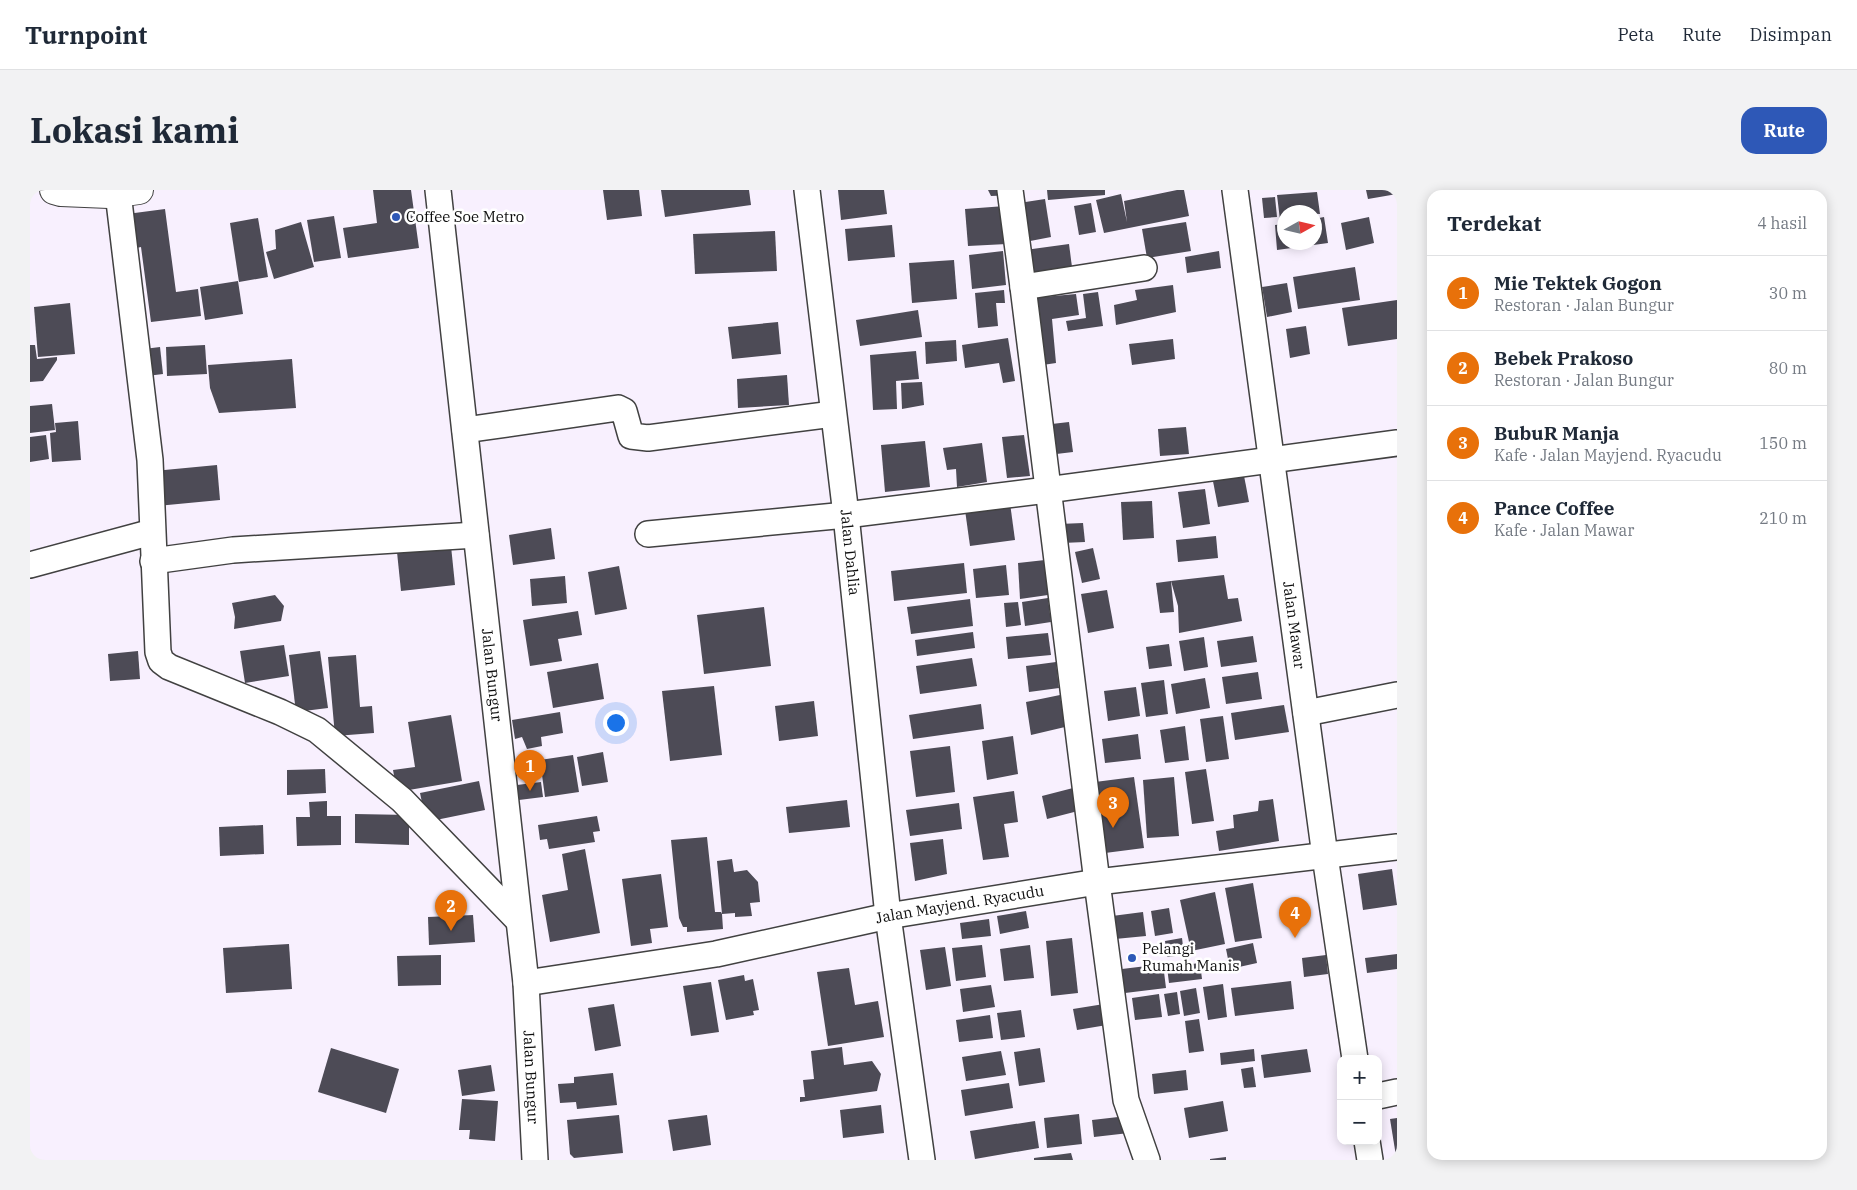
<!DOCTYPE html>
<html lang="id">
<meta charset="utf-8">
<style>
body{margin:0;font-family:"IBM Plex Serif",serif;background:#f2f2f3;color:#1f2937}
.controls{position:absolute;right:15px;bottom:15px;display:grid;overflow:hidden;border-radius:10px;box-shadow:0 2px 12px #0003}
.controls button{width:45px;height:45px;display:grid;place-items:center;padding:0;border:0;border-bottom:1px solid #e0e1e3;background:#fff;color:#1f2937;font:25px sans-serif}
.compass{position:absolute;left:1247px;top:15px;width:45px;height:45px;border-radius:50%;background:#fff;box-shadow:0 2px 12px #0003;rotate:82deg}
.you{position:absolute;left:585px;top:532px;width:18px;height:18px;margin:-12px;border:4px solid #fff;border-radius:50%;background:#1a73e8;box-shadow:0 0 0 8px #1a73e833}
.badge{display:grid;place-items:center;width:32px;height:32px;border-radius:50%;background:#2e58b7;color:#fff;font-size:16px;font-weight:700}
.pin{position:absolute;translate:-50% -41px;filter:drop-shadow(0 1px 2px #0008)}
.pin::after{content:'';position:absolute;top:26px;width:18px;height:15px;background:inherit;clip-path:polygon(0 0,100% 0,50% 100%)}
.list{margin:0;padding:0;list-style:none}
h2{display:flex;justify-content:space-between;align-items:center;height:65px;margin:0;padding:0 20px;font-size:21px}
h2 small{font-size:16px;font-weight:400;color:#747a83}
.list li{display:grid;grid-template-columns:32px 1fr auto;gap:15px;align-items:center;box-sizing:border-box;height:75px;padding:0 20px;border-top:1px solid #e0e1e3}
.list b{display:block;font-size:19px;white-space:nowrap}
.list p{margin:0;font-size:16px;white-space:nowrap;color:#747a83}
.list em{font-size:16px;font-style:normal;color:#747a83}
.map{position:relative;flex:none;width:1367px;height:970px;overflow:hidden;border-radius:15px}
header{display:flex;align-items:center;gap:30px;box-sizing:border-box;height:70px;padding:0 25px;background:#fff;border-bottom:1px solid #e0e1e3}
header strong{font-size:24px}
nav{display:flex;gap:28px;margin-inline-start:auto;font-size:18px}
.intro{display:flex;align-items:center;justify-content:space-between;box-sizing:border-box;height:120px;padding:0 30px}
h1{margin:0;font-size:35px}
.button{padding:12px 22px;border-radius:15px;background:#2e58b7;color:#fff;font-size:18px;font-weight:700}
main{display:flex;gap:30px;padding:0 30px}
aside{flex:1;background:#fff;border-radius:15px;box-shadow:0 2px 12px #0003}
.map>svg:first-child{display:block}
.building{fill:#4d4b56}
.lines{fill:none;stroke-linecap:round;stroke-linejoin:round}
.minor-casing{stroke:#414141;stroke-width:28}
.tertiary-casing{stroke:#414141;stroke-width:30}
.minor{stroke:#fff;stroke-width:25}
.tertiary{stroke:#fff;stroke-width:28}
.poi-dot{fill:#2e58b7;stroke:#fff;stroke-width:2}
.labels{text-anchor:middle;stroke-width:5;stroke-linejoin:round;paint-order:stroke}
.poi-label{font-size:15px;fill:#0e0e0e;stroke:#fff;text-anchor:start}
.street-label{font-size:15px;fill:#0e0e0e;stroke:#fff}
</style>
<header>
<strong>Turnpoint</strong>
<nav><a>Peta</a><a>Rute</a><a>Disimpan</a></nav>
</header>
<div class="intro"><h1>Lokasi kami</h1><a class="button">Rute</a></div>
<main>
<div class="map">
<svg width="1367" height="970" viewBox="0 0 1367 970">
<rect width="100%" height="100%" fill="#f8f0fe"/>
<g class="building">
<polygon points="343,0 381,0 389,58 318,68 313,38 347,33"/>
<polygon points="573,0 609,0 612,26 577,30"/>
<polygon points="631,0 719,0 721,15 635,27"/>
<polygon points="808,0 854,0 857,24 811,30"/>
<polygon points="958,0 985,0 985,5 961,6"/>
<polygon points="1017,0 1075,0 1075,5 1018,10"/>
<polygon points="1147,0 1154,0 1159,26 1074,43 1066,10 1091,4 1097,32 1094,11"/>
<polygon points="1336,0 1367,0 1367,4 1338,9"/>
<polygon points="1287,2 1290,24 1254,22 1254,30 1250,30 1247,5"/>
<polygon points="1245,7 1247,27 1234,28 1232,8"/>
<polygon points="1015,9 1021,47 995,52 989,13"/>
<polygon points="1061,13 1066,42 1049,45 1044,16"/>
<polygon points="975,16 977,54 938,56 935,19"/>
<polygon points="135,19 146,102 168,99 171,126 121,132 111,57 102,59 97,24"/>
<polygon points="304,26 311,68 284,72 277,30"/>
<polygon points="1294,27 1298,53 1247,60 1245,35 1254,34 1254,52 1284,52 1284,29"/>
<polygon points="1339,27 1344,53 1316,60 1311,33"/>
<polygon points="228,28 238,87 209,92 200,33"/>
<polygon points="271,32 284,77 244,89 236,62 246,59 245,40"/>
<polygon points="1156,32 1161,61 1117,68 1112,39"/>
<polygon points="862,35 865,67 818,71 815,39"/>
<polygon points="745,41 747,81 665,84 663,44"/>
<polygon points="1039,54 1042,77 998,83 995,60"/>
<polygon points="973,61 976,95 942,99 939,65"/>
<polygon points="1189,61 1191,78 1157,83 1155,67"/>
<polygon points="924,70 927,109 882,113 879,73"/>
<polygon points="1325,77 1330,110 1268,119 1263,87"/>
<polygon points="208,91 213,124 175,130 170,97"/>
<polygon points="1257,93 1262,122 1237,127 1232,97"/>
<polygon points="1143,95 1146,122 1086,135 1084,115 1107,110 1105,100"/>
<polygon points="974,100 975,113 966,113 968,136 948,138 945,103"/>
<polygon points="1068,102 1073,136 1038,141 1036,131 1056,128 1053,104"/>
<polygon points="1046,104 1049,125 1022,129 1026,173 1006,176 1002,108"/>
<polygon points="1367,110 1367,149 1318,156 1312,118"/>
<polygon points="40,113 45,164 8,167 4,117"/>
<polygon points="888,120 892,147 830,156 826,130"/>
<polygon points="748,132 751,164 702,169 698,137"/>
<polygon points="1276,136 1280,164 1260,168 1256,139"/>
<polygon points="978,148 985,191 973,193 969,173 935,178 932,155"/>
<polygon points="1143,149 1145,169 1102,175 1099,154"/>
<polygon points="926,150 927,171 896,174 895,152"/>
<polygon points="0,155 5,155 7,169 27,167 27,170 13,191 0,192"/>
<polygon points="175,155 177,184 137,186 136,157"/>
<polygon points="130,157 133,184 117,186 114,159"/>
<polygon points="886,161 889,189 866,191 867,219 843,220 840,165"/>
<polygon points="262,169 266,218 189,223 180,198 178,175"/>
<polygon points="757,185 759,215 708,218 707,189"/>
<polygon points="892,192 894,215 872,219 871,193"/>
<polygon points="22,214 25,240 0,243 0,216"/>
<polygon points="48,231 51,270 22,272 20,243 26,242 25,233"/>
<polygon points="1039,232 1043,262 1018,265 1013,235"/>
<polygon points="1156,237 1159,264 1130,266 1128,239"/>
<polygon points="16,245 19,269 0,272 0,247"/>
<polygon points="994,245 1000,286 977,288 972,247"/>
<polygon points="895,251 900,297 855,302 851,255"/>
<polygon points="952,253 957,292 927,297 926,279 917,280 913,258"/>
<polygon points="187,275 190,310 127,316 124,281"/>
<polygon points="1212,275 1219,312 1188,317 1181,281"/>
<polygon points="1175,299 1180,334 1153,338 1148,302"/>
<polygon points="1122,311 1124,348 1093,350 1091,312"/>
<polygon points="980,313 985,350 940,356 935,320"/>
<polygon points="1053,333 1055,352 1032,353 1029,334"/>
<polygon points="521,338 525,369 483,375 479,345"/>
<polygon points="1186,346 1188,368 1148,372 1146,350"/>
<polygon points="421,356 425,395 371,401 367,362"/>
<polygon points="1063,358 1070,389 1052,393 1045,362"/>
<polygon points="1015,370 1018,405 990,409 988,373"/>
<polygon points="934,373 937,403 864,411 861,381"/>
<polygon points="976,375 979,405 946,408 943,379"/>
<polygon points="589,376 597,419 565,425 558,382"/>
<polygon points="1194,385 1198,409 1208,408 1212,431 1149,443 1148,416 1141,391"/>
<polygon points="535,386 537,413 502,416 500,389"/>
<polygon points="1141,391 1144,422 1130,423 1126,393"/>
<polygon points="1077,400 1084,438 1058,443 1051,404"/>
<polygon points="245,405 254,416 251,431 204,439 205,427 202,413"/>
<polygon points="1018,408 1021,432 995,436 992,412"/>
<polygon points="940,409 943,436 881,444 877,417"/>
<polygon points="988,412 991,435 976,437 974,413"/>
<polygon points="734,417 741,476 674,484 667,425"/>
<polygon points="548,421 552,445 528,449 532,471 500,476 493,430"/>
<polygon points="943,442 945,458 887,466 885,450"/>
<polygon points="1018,443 1021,465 978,469 976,447"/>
<polygon points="1223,446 1227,472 1191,477 1187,451"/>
<polygon points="1174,447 1178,477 1154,481 1149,451"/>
<polygon points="1139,454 1142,476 1119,479 1116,457"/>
<polygon points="254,455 259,486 215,493 210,461"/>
<polygon points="108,461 110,489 80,491 78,464"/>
<polygon points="290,461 298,518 266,522 259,465"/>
<polygon points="326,465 330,517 342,516 344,543 305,546 298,467"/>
<polygon points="942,468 947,496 890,504 886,476"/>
<polygon points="1026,472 1029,498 999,502 996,476"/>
<polygon points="568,473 574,509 523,518 517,482"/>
<polygon points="1228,482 1232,509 1196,514 1192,487"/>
<polygon points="1175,488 1180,518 1146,524 1141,494"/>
<polygon points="1134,490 1138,524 1116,527 1111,493"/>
<polygon points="684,496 692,565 640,571 632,501"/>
<polygon points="1106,497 1110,526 1078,531 1074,501"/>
<polygon points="1030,505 1035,537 1001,545 996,512"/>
<polygon points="784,511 788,546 749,551 745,516"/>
<polygon points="951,514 954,539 883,549 879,525"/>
<polygon points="1254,515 1259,542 1205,550 1201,523"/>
<polygon points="530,522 533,543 511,547 512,556 497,559 492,547 485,549 482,530"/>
<polygon points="421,525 432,591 367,602 363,580 385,577 378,532"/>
<polygon points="1193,526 1199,569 1176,572 1170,529"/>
<polygon points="1155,536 1159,570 1135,573 1130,540"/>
<polygon points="1108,544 1111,569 1075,573 1072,549"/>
<polygon points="983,546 988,584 957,590 952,551"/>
<polygon points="920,556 925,602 886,607 880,561"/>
<polygon points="573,562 578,592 552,596 547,567"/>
<polygon points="543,565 549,602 515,607 510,570"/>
<polygon points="295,579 296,603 257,605 257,580"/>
<polygon points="1176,579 1184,631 1162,634 1155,582"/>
<polygon points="1104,587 1114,658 1075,663 1065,592"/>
<polygon points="1144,587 1149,646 1117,648 1113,590"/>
<polygon points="449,591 455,620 396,632 390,603"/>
<polygon points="511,592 513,607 489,610 487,595"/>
<polygon points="1043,598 1048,621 1017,629 1012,606"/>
<polygon points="984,601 988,632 974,634 979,667 953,670 943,607"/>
<polygon points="1243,609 1249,651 1189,661 1186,641 1204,638 1203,625 1228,621 1229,611"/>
<polygon points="817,610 820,637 759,643 756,617"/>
<polygon points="297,611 297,626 311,626 311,655 267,656 266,627 280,627 279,612"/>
<polygon points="929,613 932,639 880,646 876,620"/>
<polygon points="325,624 379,625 379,655 325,653"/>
<polygon points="567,626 570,641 563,642 565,652 519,659 517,649 510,650 508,635"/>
<polygon points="233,635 234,664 190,666 189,637"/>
<polygon points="677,647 685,722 691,722 692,724 687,671 702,669 704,682 717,680 728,692 730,712 720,713 722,726 705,727 705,723 692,724 693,739 657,742 657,737 653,737 649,728 641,650"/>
<polygon points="913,649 917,684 885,691 880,653"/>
<polygon points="555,659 570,743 520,752 512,705 538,700 532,664"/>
<polygon points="1362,679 1367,715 1333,720 1328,684"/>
<polygon points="631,684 638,737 620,739 622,753 601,756 592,689"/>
<polygon points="1223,693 1232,748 1205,752 1195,698"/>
<polygon points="1185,702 1195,754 1161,761 1150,710"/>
<polygon points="1139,718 1143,743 1125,746 1121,721"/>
<polygon points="996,721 999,738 970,744 967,726"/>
<polygon points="1113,722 1116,746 1085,749 1082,726"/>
<polygon points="443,725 445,752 399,755 398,727"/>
<polygon points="959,729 961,746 932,749 930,733"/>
<polygon points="1042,748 1048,803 1021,806 1016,751"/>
<polygon points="1152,748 1154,765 1137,767 1135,751"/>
<polygon points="1223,753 1227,773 1200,779 1196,759"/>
<polygon points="259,754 262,799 196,803 193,758"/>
<polygon points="952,755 956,787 926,791 922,758"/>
<polygon points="1000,755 1004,788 974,791 970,759"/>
<polygon points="915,757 921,796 896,800 890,760"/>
<polygon points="1367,764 1367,779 1337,783 1335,768"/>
<polygon points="411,765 411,795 368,796 367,766"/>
<polygon points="1296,765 1298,784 1274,787 1272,768"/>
<polygon points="1170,773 1172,789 1139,793 1137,777"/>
<polygon points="1133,774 1136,798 1095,803 1092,779"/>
<polygon points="819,778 825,815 848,811 854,847 798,856 787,782"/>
<polygon points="714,785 715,791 723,789 729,820 723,821 724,825 696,830 688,790"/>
<polygon points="1261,791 1264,819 1205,826 1201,798"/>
<polygon points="681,792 689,842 661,846 653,796"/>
<polygon points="1193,794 1197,827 1178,830 1173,797"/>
<polygon points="961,795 965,817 933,822 930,799"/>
<polygon points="1166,798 1170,823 1154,826 1150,801"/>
<polygon points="1147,802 1150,824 1138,826 1134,804"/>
<polygon points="1129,804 1132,827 1105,830 1102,808"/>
<polygon points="584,814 591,856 565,861 558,818"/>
<polygon points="1074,814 1077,835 1047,840 1043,819"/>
<polygon points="991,820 995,847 971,850 967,823"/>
<polygon points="960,825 963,848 929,852 926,830"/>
<polygon points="1169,829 1174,861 1159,863 1155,831"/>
<polygon points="812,857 814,875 842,871 851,884 847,901 770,912 770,907 775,907 773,890 784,889 781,861"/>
<polygon points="301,858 369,879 356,923 288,902"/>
<polygon points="1010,858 1015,892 989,896 984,862"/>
<polygon points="1224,859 1225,871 1191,875 1190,863"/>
<polygon points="1277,859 1281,882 1234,888 1231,865"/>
<polygon points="971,861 976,885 936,891 932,867"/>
<polygon points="461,875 465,901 432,906 428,880"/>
<polygon points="1223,877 1226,897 1214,898 1211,879"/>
<polygon points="1156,880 1158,900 1124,904 1122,884"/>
<polygon points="583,883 587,915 547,919 546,912 530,913 528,894 544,893 544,887"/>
<polygon points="979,893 983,918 935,926 931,900"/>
<polygon points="432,909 468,911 465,951 439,949 440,940 429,940"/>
<polygon points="1193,911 1198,941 1159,948 1154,918"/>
<polygon points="851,915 854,943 813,948 810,920"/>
<polygon points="1049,924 1052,954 1017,958 1014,928"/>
<polygon points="589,925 593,963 544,968 540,964 537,930"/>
<polygon points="677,925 681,955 643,961 638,930"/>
<polygon points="1097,926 1099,943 1064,947 1062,930"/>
<polygon points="1367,928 1367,966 1366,966 1360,929"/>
<polygon points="1005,931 1009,958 945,969 940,941"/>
<polygon points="1041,963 1043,970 1004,970 1004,968"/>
<polygon points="1196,967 1196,970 1180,970 1180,969"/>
</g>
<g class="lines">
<g class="minor-casing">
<g id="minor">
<path id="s1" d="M 408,0 L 496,793 L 505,970"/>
<path id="s2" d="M 777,0 L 816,325 L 858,726 L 892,970"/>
<polyline points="980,0 993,97 1067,692 1096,910 1117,970"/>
<path id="s3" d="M 1205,0 L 1295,666 L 1325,869"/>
<polyline points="88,3 120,270 128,462 131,471 139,477 250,522 287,540 372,610 488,730"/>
<polyline points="993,97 1114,78"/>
<polyline points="435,240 588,218 594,221 601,246 618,248 803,224"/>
<polyline points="618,344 816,325 1017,300 1367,253"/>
<polyline points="123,371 203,360 446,345"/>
<polyline points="0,375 122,342"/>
<polyline points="1276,523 1367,505"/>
<path id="s4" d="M 496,793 L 686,764 L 858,726 L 1067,692 L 1367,657"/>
<polyline points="1348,906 1367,902"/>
<polyline points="1337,951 1340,970"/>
</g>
</g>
<g class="tertiary-casing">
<polyline id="tertiary" points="24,0 31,2 79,4 109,0"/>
</g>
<use href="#minor" class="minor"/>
<use href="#tertiary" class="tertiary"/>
</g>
<g class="poi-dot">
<circle cx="366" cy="27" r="5"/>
<circle cx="1102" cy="768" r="5"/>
</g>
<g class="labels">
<g class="poi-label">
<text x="376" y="32">Coffee Soe Metro</text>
<text x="1112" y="764">Pelangi<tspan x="1112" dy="17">Rumah Manis</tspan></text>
</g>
<g class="street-label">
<text dy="5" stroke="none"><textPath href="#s2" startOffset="365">Jalan Dahlia</textPath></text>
<text dy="5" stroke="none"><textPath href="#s3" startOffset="439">Jalan Mawar</textPath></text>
<text dy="5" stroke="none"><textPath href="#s1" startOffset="488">Jalan Bungur</textPath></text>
<text dy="5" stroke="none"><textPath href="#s4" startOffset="441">Jalan Mayjend. Ryacudu</textPath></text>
<text dy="5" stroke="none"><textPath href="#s1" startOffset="892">Jalan Bungur</textPath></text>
</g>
</g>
</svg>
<div class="controls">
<button>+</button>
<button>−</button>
</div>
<svg class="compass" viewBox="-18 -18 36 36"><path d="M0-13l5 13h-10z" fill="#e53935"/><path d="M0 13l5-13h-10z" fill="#747a83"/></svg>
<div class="you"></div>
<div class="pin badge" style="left:500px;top:601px;background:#e8710a">1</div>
<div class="pin badge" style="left:421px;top:741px;background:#e8710a">2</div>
<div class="pin badge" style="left:1083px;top:638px;background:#e8710a">3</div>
<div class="pin badge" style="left:1265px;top:748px;background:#e8710a">4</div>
</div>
<aside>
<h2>Terdekat<small>4 hasil</small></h2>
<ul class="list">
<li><span class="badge" style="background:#e8710a">1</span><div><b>Mie Tektek Gogon</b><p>Restoran · Jalan Bungur</p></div><em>30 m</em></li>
<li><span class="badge" style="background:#e8710a">2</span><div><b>Bebek Prakoso</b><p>Restoran · Jalan Bungur</p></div><em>80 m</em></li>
<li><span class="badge" style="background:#e8710a">3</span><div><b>BubuR Manja</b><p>Kafe · Jalan Mayjend. Ryacudu</p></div><em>150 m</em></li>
<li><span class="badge" style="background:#e8710a">4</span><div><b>Pance Coffee</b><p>Kafe · Jalan Mawar</p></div><em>210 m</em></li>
</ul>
</aside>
</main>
